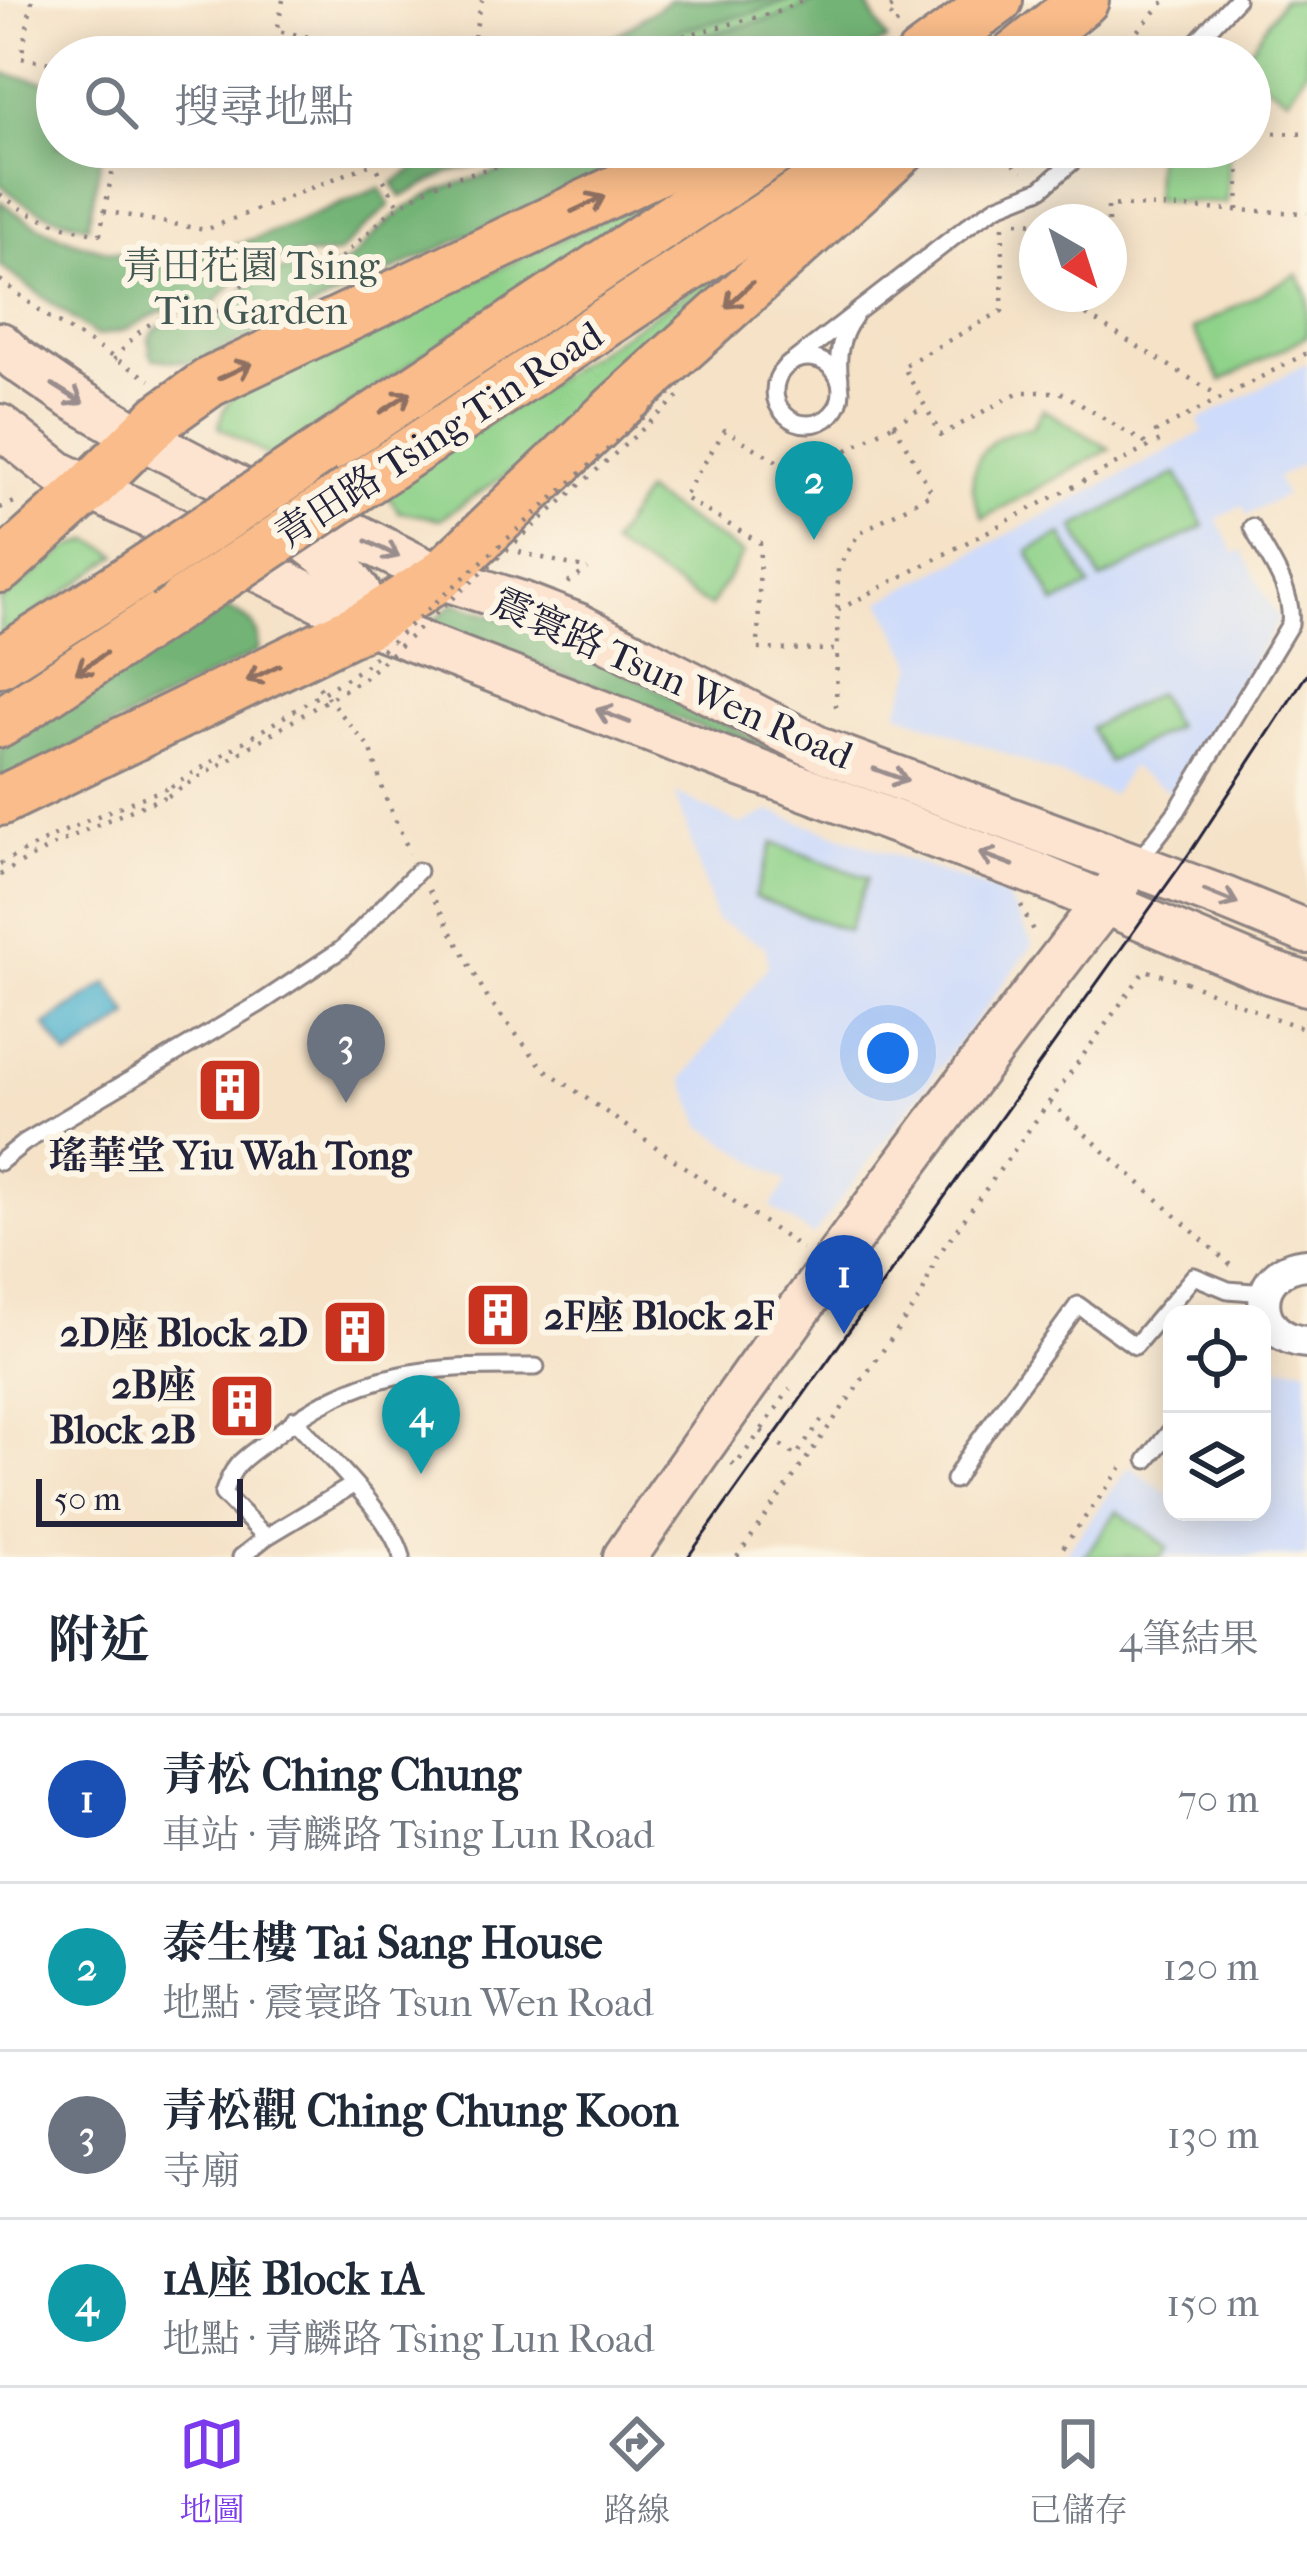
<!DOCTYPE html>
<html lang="zh-TW">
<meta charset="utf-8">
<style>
body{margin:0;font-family:"IM FELL French Canon","Noto Serif TC",serif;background:#f2f2f3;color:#1f2937}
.controls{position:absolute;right:36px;bottom:36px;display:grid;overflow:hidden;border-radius:24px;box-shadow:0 6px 30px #0003}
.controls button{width:108px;height:108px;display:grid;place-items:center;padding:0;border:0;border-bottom:3px solid #e0e1e3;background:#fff;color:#1f2937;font:60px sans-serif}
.compass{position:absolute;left:1019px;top:204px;width:108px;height:108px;border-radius:50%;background:#fff;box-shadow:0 6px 30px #0003;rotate:141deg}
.scale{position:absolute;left:36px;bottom:30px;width:207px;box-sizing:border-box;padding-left:12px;border:6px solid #22223b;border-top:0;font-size:33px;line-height:42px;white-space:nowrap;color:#22223b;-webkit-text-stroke:9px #fcf5e5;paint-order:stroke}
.you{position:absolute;left:888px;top:1053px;width:42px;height:42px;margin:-30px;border:9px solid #fff;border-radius:50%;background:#1a73e8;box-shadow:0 0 0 18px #1a73e833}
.badge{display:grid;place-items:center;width:78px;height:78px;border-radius:50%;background:#7c3aed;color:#fff;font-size:39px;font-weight:700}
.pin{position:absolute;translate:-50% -99px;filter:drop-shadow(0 3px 6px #0008)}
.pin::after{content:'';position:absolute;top:63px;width:42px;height:36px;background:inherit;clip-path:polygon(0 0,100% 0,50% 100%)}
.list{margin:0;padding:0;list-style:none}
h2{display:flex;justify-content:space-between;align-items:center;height:156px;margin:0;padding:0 48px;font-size:51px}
h2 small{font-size:39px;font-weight:400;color:#747a83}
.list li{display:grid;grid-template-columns:78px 1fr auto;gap:36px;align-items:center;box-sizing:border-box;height:168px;padding:0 48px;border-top:3px solid #e0e1e3}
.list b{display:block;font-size:45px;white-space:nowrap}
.list p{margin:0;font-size:39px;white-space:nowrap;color:#747a83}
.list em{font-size:39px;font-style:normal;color:#747a83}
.icon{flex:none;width:66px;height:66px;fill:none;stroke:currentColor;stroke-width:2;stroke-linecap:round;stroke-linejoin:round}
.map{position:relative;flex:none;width:1307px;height:1557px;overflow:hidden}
.search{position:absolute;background:#fff;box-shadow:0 6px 30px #0003;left:36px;right:36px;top:36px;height:132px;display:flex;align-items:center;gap:30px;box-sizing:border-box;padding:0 42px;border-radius:66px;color:#747a83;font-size:45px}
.sheet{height:828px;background:#fff}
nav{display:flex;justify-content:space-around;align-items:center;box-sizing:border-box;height:168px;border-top:3px solid #e0e1e3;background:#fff;font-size:33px;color:#747a83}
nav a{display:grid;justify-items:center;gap:6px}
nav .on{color:#7c3aed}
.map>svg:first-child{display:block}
.built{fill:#cedbfa}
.green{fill:#8fd28a;stroke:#587a62;stroke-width:3}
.forest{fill:#73b476;stroke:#4a6b58;stroke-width:3}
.water{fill:#50b3cf;stroke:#396a85;stroke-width:3}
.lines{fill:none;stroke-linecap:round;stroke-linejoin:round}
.lane-casing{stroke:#8c8281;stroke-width:21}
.street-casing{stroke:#8c8281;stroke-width:36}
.secondary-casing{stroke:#8c8281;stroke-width:48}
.primary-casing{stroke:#8c8281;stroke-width:54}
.path{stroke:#8c8281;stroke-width:4.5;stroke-dasharray:3 9;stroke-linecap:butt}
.lane{stroke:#fff;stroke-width:15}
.street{stroke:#fff;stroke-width:30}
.secondary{stroke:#fde4d0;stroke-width:42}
.primary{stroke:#f9bc8a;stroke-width:48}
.tram{stroke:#22223b;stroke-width:3}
.primary-bridge-casing{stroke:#8c8281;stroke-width:54;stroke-linecap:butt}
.path-bridge{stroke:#8c8281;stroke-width:4.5;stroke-dasharray:3 9;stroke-linecap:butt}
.primary-bridge{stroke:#f9bc8a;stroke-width:48}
.oneway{stroke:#8e6f62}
.oneway2{stroke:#9a8d8d}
.labels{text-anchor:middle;stroke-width:12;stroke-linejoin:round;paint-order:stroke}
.park-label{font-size:39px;fill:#435753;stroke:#fcf5e5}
.street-label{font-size:39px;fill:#22223b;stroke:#fcf5e5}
.poi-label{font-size:39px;font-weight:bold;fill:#22223b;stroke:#fcf5e5;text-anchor:end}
</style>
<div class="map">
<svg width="1307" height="1557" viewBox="0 0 1307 1557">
<rect width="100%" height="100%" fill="#fcf5e5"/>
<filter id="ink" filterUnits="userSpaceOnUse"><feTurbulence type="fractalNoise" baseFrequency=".00833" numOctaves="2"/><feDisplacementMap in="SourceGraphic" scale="24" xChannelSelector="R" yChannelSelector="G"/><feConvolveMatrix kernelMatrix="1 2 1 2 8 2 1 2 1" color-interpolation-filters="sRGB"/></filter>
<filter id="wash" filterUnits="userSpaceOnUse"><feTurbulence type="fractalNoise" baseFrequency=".004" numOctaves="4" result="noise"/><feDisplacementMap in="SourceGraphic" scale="48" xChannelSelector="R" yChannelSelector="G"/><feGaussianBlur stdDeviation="2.7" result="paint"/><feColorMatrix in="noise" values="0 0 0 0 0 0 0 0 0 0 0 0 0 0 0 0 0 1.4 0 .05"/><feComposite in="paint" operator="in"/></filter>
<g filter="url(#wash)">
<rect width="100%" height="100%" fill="#f5e2c7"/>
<g class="built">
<polygon points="1307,363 1307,462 1276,478 1285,495 1247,515 1242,505 1217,519 1235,554 1242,551 1279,620 1172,793 1130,767 1112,795 897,712 915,666 881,601 1203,432 1198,421"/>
<polygon points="675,793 741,825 770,811 1006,895 1033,945 813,1236 771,1207 787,1182 702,1126 683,1079 768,966 765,946 716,920"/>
<polygon points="1262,1366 1307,1367 1307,1557 1063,1557 1130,1466 1167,1494 1172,1489 1172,1512 1262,1512"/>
</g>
<g class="green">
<polygon points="670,0 869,0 866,3 887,40 852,57 584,57"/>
<polygon points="1282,0 1307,0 1307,69 1288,98 1250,74 1250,57 1245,57"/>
<polygon points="1156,147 1229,147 1226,203 1154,201"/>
<polygon points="676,184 272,458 219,427 223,411 232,397"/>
<polygon points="774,237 524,480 512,471 440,519 399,512 383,489"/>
<polygon points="1297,274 1307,294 1307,336 1221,381 1193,329"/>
<path d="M 1043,409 L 1110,449 L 983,518 C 958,473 981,432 1032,428 Z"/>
<polygon points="1177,473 1204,526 1101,580 1074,527"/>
<polygon points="644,492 743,554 710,607 611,545"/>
<polygon points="1062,534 1090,586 1055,604 1028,551"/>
<polygon points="91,540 118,555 0,638 0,601 68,548"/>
<polygon points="1157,693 1175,727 1108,762 1090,728"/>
<polygon points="773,843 868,878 848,931 754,897"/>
<polygon points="1117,1511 1168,1547 1161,1557 1084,1557"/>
</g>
<g class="forest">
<polygon points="670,0 790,0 756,12 681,30 628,57 584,57"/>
<path d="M 817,0 L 869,0 L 866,3 L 887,40 L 852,57 L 652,57 C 704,27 765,29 817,0 Z"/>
<path d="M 0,73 L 57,84 L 57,147 L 103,147 L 88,226 C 54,218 26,209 0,184 Z"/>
<polygon points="447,147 530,147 498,161 450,172 401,197 393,183"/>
<path d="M 552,147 L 659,147 L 194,363 L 154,359 L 150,353 L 149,338 C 167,307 192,332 215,319 C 224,315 228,306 234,299 C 244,287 258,278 272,273 C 296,265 324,275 345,263 C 358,256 367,241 378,231 C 394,216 412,203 431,194 C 475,173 510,177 552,147 Z"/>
<path d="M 380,188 L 390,205 L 337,254 L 302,255 L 266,262 L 235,281 L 209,309 L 162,311 L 125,330 L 97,336 L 0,266 L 0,201 C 58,247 150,271 223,249 C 276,233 328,208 380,188 Z"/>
<path d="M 215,603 C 239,615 262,618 258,651 L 0,785 L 0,748 Z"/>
<polygon points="454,603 514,622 570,644 829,777 430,624"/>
</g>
<polygon class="water" points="107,983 130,1016 68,1058 45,1025"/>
</g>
<g filter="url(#ink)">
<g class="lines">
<g class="lane-casing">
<g id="lane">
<polyline points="1182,57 1236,0"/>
<circle cx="808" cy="391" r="33"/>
<polyline points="791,363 973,222 998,206 1041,189 1089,147"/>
<path d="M 840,379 C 836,356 840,336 854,317"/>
<path d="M 1139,860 L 1177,811 L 1290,624 C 1294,590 1267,556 1252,527"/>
<polyline points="0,1162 25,1142 259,1004 342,949 418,871"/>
<path d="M 294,1419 C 325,1454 391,1515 402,1557"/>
<polyline points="1147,1460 1172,1429"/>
<polyline points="954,1480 971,1452 1078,1305 1135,1346 1194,1276 1228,1290 1265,1293"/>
<path d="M 266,1537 L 223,1494 C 234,1461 244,1459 270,1439 C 359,1368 427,1366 536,1367"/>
<polyline points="241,1557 266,1537 353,1485"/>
</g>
</g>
<g class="street-casing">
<path id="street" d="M 1307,1264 C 1250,1268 1250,1338 1307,1342"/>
</g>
<g class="secondary-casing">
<g id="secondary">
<polyline points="0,344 17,360 68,395 140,437 248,493 292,503 439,577 521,603 578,625 822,750 1224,898 1307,932"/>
<polyline points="0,426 59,473 368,623 722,758 1036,874 1269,972 1307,984"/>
<polyline points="277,518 340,567 359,592 368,623"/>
<path d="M 625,1557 C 783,1328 947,1103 1119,884"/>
</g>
</g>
<g class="primary-casing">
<g id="primary">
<polyline points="920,57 998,0"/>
<polyline points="1013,57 1084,0"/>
<polyline points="299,467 780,147"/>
<polyline points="351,491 812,186 857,159"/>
<polyline points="0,568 89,488 161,417 210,382 707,147"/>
<polyline points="0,662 138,574"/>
<polyline points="0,723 183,602"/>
<polyline points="0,801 368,623 439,577 616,408 905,147"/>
</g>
</g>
<g class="path">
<polyline points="32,0 21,58 57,64"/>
<polyline points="283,0 277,31 417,57"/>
<polyline points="898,23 895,25 887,10 907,0"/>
<polyline points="444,57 474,37 482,0"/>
<polyline points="640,57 683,36 777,12 804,0"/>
<polyline points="1113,57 1166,0"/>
<polyline points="1250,132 1307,134"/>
<polyline points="378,147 374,163 399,206"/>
<polyline points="996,147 1022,172"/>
<polyline points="943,158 958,147"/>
<path d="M 0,194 C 31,218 62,227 100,234 L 117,147"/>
<polyline points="1238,210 1240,147"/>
<polyline points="104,211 205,230 374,163"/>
<polyline points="1017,222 1037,223"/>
<polyline points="1108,222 1108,205 1307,213"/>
<polyline points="1003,226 1002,311 903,366 941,435 1019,392 1060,392 1150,446"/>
<polyline points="0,280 50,318 150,380"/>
<polyline points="1081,294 1081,312 1219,396"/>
<path d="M 114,360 C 133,337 149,316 181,315 C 191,315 199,319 209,316 C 224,310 238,284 257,273 C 286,257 310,267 339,260 L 389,213 L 430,187 L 453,178 L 517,161 L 542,147"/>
<polygon points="894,424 932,493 859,533 838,568 837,650 758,649 760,543 683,497 725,430 801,476"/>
<polyline points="894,424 925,406"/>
<polyline points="0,508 17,501"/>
<polyline points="519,552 588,569"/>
<polyline points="568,583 588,569"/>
<polyline points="838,610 1160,441 1156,432 1307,353"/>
<polyline points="319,687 371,750 385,797 410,853"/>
<polyline points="836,707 837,650"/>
<path d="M 0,864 C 56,834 111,808 171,787"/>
<path d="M 0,875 C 54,843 109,818 168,796"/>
<polyline points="429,890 488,999 543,1068 802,1249"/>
<polyline points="1021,905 1034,933"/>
<polyline points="1186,982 1274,1018 1307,1029"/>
<polyline points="1050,1102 1229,1264 1238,1267"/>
<polyline points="762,1429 790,1389"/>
<polyline points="732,1463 735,1466 761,1431 796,1456 825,1415"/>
<polyline points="737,1557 922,1295 936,1258 1145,970 1186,982 1189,976"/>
<polyline points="1056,1557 1122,1467 1130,1465"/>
</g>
<use href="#lane" class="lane"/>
<use href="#street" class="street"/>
<use href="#secondary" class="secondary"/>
<use href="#primary" class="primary"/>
<polyline class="tram" points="688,1557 1193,848 1307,674"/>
<g class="primary-bridge-casing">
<g id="primary-bridge">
<polyline points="138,574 299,467"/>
<polyline points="183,602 351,491"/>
</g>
</g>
<g class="path-bridge">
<polyline points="171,787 361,669 680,385"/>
<polyline points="168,796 364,678 685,391"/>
</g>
<use href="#primary-bridge" class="primary-bridge"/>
</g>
<defs><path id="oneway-shaft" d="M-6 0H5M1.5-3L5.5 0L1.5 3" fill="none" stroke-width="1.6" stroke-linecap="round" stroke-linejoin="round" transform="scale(3)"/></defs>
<g class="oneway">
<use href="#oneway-shaft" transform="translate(588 204) rotate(-25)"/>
<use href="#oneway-shaft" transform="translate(739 295) rotate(137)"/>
<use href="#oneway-shaft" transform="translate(235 371) rotate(-25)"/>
<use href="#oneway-shaft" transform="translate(396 402) rotate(-34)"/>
<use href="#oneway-shaft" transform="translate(91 663) rotate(146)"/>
<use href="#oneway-shaft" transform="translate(263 673) rotate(154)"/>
</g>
<g class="oneway2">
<use href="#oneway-shaft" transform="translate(68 394) rotate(32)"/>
<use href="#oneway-shaft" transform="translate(383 549) rotate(26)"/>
<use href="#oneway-shaft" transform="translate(613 716) rotate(-159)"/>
<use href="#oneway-shaft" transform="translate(891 775) rotate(20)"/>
<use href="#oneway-shaft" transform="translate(996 859) rotate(-160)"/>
<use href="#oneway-shaft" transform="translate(1221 897) rotate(22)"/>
</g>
</g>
<defs>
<g id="building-square" transform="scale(3.45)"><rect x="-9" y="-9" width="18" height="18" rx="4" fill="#c8321e" stroke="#fcf5e5"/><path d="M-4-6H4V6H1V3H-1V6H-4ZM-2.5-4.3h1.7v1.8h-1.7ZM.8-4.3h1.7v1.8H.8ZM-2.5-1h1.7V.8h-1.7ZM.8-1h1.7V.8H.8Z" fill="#fff"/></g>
</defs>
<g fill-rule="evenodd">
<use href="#building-square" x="230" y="1090"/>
<use href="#building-square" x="498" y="1315"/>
<use href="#building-square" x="355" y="1332"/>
<use href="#building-square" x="242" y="1406"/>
</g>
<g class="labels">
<g class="park-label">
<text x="251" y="279">青田花園 Tsing<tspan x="251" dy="45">Tin Garden</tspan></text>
</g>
<g class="street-label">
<text transform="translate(438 434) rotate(-33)" y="14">青田路 Tsing Tin Road</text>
<text transform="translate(673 678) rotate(24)" y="14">震寰路 Tsun Wen Road</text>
</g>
<g class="poi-label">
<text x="230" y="1169" text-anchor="middle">瑤華堂 Yiu Wah Tong</text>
<text x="544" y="1329" text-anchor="start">2F座 Block 2F</text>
<text x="308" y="1346">2D座 Block 2D</text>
<text x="196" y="1398">2B座<tspan x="196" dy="45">Block 2B</tspan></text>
</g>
</g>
</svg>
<div class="controls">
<button><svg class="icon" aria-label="locate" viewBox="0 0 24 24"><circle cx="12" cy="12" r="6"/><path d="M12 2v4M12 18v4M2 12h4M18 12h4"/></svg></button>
<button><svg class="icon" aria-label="layers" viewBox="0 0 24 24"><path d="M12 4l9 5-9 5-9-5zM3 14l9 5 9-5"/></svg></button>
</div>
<svg class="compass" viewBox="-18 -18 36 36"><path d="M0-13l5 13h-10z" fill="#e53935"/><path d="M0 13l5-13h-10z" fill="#747a83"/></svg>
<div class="scale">50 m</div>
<div class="you"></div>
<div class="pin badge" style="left:844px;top:1334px;background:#1a4fb4">1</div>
<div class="pin badge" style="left:814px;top:540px;background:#0f9aa8">2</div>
<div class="pin badge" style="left:346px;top:1103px;background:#6b7280">3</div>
<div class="pin badge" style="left:421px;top:1474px;background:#0f9aa8">4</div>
<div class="search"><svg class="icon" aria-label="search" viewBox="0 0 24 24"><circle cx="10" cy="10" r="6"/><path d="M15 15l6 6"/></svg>搜尋地點</div>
</div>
<section class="sheet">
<h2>附近<small>4筆結果</small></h2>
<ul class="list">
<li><span class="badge" style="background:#1a4fb4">1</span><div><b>青松 Ching Chung</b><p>車站 · 青麟路 Tsing Lun Road</p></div><em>70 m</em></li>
<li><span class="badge" style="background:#0f9aa8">2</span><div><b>泰生樓 Tai Sang House</b><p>地點 · 震寰路 Tsun Wen Road</p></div><em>120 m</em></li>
<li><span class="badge" style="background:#6b7280">3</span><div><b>青松觀 Ching Chung Koon</b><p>寺廟</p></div><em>130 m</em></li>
<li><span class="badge" style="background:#0f9aa8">4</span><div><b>1A座 Block 1A</b><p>地點 · 青麟路 Tsing Lun Road</p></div><em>150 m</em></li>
</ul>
</section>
<nav>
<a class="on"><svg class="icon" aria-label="map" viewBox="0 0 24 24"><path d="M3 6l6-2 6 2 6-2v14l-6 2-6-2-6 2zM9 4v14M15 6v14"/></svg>地圖</a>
<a><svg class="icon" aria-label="directions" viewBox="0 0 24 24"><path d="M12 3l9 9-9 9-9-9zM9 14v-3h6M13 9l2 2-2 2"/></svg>路線</a>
<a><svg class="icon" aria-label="saved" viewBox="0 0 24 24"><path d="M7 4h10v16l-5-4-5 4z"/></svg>已儲存</a>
</nav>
